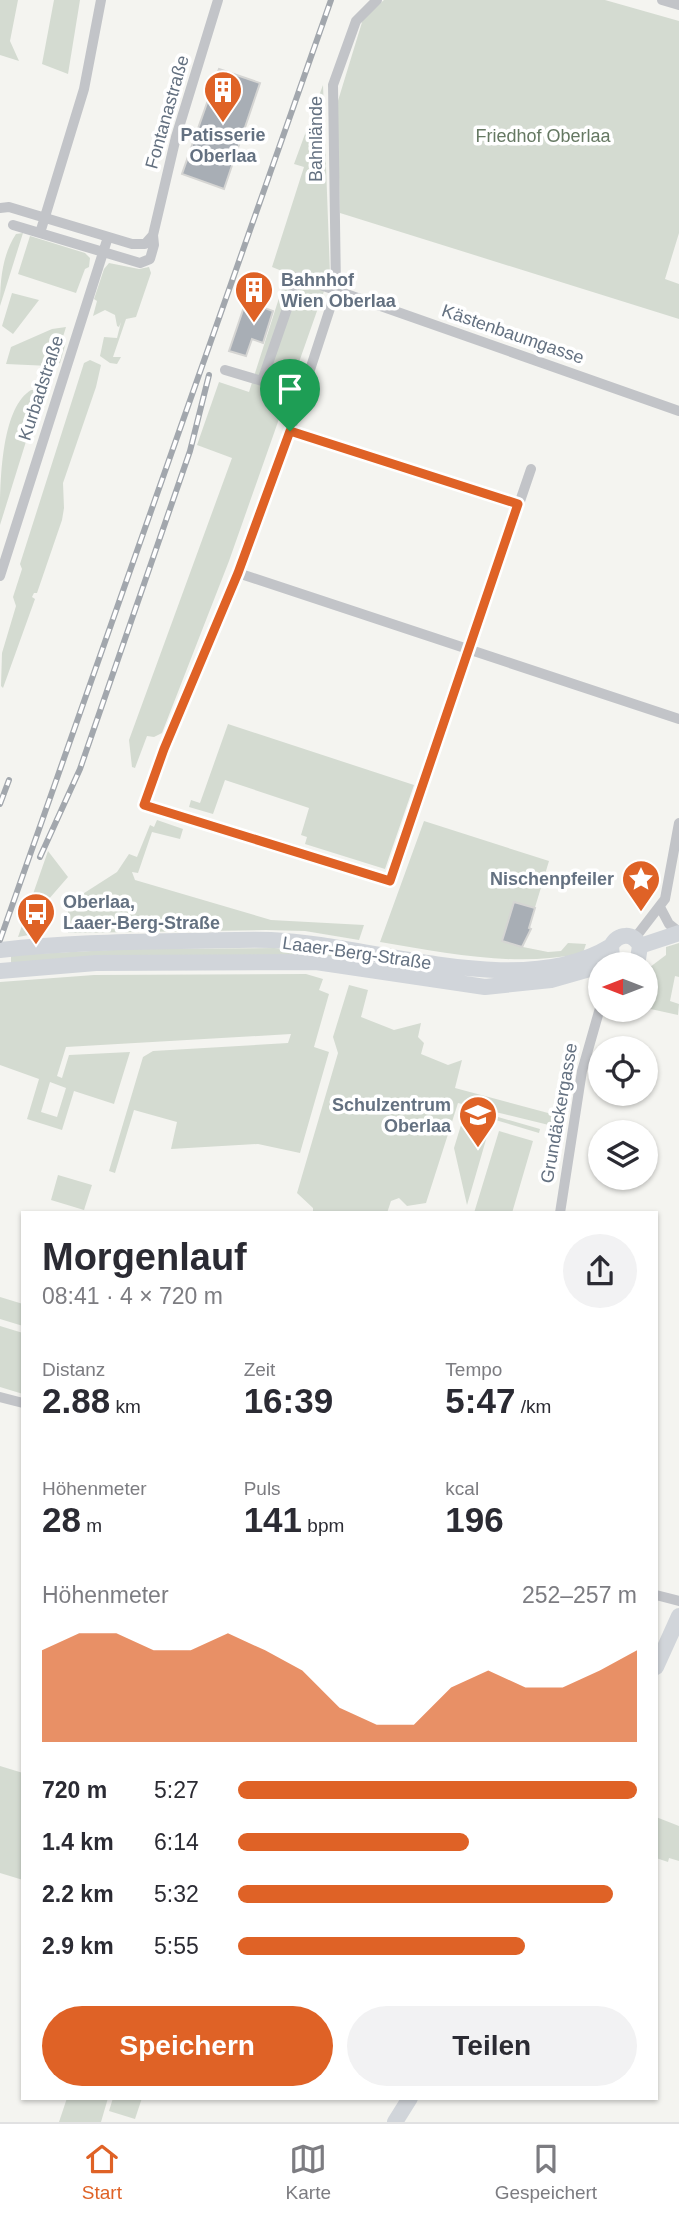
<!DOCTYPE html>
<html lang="de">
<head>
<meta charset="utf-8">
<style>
	body { margin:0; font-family:Arial,sans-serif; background:#f2f2f3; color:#2b2b33; height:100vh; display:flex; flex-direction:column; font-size:26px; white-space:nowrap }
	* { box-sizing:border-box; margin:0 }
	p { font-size:23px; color:#7c7c81 }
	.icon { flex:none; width:38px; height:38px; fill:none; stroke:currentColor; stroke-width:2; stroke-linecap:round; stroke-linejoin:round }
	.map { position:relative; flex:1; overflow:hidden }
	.panel { position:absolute; left:21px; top:1211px; width:637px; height:889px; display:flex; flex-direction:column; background:#fff; border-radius:0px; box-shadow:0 2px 5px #0004 }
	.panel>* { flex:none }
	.needle { width:46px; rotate:270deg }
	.tools { position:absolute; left:588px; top:952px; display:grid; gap:14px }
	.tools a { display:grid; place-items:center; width:70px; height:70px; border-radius:50%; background:#fff; box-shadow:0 2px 5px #0004; font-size:35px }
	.pin { position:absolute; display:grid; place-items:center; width:60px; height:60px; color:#fff; margin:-72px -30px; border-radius:50% 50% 50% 0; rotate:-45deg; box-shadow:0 0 7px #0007 }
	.pin .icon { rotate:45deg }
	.round { display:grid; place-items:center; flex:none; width:74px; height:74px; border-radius:37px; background:#f2f2f3 }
	.summary { display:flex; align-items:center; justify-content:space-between; height:119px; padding:0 21px }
	h1 { font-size:38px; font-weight:700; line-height:52px }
	.metrics { display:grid; grid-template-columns:repeat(3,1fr); gap:10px; height:119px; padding:7px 21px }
	.metrics div { display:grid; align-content:center }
	.metrics b { font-size:35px; font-weight:700 }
	.metrics small { font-size:19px; font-weight:400 }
	.metrics p { font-size:19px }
	.chart { height:196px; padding:14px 21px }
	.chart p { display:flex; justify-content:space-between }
	.chart svg { width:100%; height:126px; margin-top:7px; fill:#df6226; opacity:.7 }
	.cta { display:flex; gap:14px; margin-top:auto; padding:14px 21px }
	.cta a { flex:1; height:80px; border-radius:42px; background:#df6226; color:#fff; font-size:28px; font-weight:700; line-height:80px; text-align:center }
	.cta a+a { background:#f2f2f3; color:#2b2b33 }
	ul { padding:0 21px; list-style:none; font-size:23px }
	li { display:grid; grid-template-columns:112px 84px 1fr; align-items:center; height:52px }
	li i { height:18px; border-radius:9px; background:#df6226 }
	.dock { display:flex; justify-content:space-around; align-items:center; height:98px; border-top:2px solid #e1e1e2; background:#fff; font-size:19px; color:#7c7c81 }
	.dock a { display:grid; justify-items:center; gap:4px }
	.dock .active { color:#df6226 }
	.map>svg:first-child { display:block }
</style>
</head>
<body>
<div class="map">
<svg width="679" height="2122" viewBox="0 0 679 2122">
	<rect width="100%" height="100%" fill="#f4f4f0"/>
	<path fill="#d4dbd1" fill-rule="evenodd" d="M0 0H18L10 41 19 61 0 55Z
		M54 0H80L68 74 42 64Z
		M384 0H605L679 21V233L665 279 679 284V319L340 213 337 104 363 19Z
		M323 85 330 274 229 561 162 733 154 737 147 736 135 768 132 767 129 740 232 458 197 445 219 382 249 392 287 273 272 267 304 167 294 164Z
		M23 233 0 306C0 282 2 255 16 234Z
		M30 236 85 253 90 258 89 267 85 269 76 293 18 274Z
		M109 263 139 269 149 267 151 273 136 317 126 319 113 357H121L117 364 110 363 100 356 104 337 117 338 121 322 119 327 117 326 115 315 105 310 93 316 97 301 94 299 104 269Z
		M12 293 39 300 13 334 2 326Z
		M66 327 62 340 66 342 60 363 50 366 6 364 11 347 52 329Z
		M90 360 101 365 96 387 63 483 64 508 62 520 37 593H34L32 597 35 599 3 688 1 686 2 653 16 606 13 597 22 569 20 564 84 363Z
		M31 390H42L0 525C0 486 0 409 31 390Z
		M228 724 414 785 385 869 305 844 307 837 301 835 309 808 225 780 213 814 189 807 191 800 200 803Z
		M157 820 183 829 180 839 152 832 138 873 132 872 135 880 271 920 364 925 359 940 305 931 266 930 68 933V910L81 901 78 897 117 872 129 854 137 857 150 825 154 827Z
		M424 821 549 861 523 947 548 952 561 951 568 943 586 944 583 953C515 968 448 953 380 942Z
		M48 851 68 877 48 900 34 934 18 937Z
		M679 943V977L675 976 670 1001 679 1004 678 1015 646 1008V970L666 955V947Z
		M275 948 346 956 345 959 11 963V955L131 949Z
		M306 974 323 979 319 990 329 994 314 1047 329 1052 300 1153 258 1144 171 1149 177 1122 134 1110 115 1173 109 1171 143 1057 153 1051 288 1043 291 1034 66 1047 57 1076 62 1078 69 1055 130 1052 114 1104 74 1091 62 1130 27 1119 39 1079 0 1065V982L94 975ZM50 1082 66 1088 57 1117 41 1112Z
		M349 985 368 990 361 1017 394 1030 421 1023 418 1037 424 1043 421 1054 448 1065 462 1060 455 1088 563 1117 562 1122 553 1126 458 1103 426 1203 407 1206 399 1198 391 1201 387 1213H313V1208L297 1193 338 1053 333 1037Z
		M465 1112 484 1113 540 1129 539 1133 492 1119 467 1205 454 1148Z
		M499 1131 533 1141 512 1213H474Z
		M58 1175 92 1185 84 1210 51 1200Z
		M0 1297 23 1304V1326L0 1319Z
		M0 1326 23 1333V1394L0 1387Z
		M0 1766 23 1773V1880L0 1873Z
		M656 1817 679 1826V1861L669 1858 668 1862 656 1858Z
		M67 2098H108L101 2122H59Z
		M113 2098H142L135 2119 109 2111Z"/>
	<path fill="#a8aeb5" stroke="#d5d5d3" stroke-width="2" d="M219 69 260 83 224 189 182 174Z
		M246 301 273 311 263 343 252 339 246 356 229 351Z
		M514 902 535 908 529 928 531 929 522 947 502 941Z"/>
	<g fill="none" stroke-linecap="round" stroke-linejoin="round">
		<path stroke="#c2c4c8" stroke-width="10" d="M377 0 356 21 333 85 336 290 290 431 238 573 164 749 143 805 390 881 531 469
			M662 0 679 5
			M0 208 9 207 132 244H145L153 235
			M13 225 140 263 150 259 154 245 153 235 176 137 218 0
			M40 233 84 89 101 0
			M225 370 262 381 298 277 679 411
			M290 431 518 504
			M238 573 679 719
			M0 576 108 237
			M660 907 669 924 679 932
			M635 938 665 899 679 823
			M560 1213 582 1071 600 1008
			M0 1397 23 1403
			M656 1595 679 1601"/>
		<path stroke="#d1d5da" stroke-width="16" d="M640 946 679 933
			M0 950C60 943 120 942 181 941 211 941 241 939 271 940 372 944 520 1002 611 946
			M621 964 612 957 611 946C618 933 633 932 640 946L638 959 630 964
			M0 971 96 963 316 962 485 987 551 980 600 966
			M656 1667 679 1616
			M395 2122 410 2098"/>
		<defs>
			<path id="rail" d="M0 804 9 780
				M40 857 80 769 190 451 209 375
				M0 940 331 0"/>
		</defs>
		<use href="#rail" stroke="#a2a7ad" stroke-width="6"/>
		<use href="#rail" stroke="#fff" stroke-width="3.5" stroke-dasharray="10" stroke-linecap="butt"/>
	</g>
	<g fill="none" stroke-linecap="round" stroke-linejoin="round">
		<defs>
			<path id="route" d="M290 431 518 504 390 881 144 805 164 749 238 573Z"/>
		</defs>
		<use href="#route" stroke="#fff" stroke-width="14"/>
		<use href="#route" stroke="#df6226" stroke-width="9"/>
	</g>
	<defs>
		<symbol id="building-pin" viewBox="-11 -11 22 30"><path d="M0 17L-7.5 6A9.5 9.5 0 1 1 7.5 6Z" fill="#df6226" stroke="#fff"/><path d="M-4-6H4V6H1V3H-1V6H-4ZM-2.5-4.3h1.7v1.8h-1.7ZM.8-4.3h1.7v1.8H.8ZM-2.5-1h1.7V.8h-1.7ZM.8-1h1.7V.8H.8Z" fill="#fff"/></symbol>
		<symbol id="sight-pin" viewBox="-11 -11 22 30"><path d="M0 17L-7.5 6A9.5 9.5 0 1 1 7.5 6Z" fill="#df6226" stroke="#fff"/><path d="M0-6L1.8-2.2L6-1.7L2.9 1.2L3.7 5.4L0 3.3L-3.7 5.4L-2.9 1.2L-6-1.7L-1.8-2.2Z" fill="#fff"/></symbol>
		<symbol id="bus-pin" viewBox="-11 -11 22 30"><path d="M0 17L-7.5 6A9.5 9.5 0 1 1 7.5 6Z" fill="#df6226" stroke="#fff"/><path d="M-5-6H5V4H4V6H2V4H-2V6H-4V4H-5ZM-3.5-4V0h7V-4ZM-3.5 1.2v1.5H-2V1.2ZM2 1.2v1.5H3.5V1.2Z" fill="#fff"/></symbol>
		<symbol id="school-pin" viewBox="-11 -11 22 30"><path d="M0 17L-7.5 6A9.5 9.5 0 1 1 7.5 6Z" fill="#df6226" stroke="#fff"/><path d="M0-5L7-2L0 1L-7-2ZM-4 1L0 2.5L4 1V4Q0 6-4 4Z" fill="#fff"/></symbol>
	</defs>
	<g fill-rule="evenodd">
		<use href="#building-pin" x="201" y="68" width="44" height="60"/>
		<use href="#building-pin" x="232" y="268" width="44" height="60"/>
		<use href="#sight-pin" x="619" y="857" width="44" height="60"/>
		<use href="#bus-pin" x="14" y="890" width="44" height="60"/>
		<use href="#school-pin" x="456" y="1093" width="44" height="60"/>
	</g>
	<g text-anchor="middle" stroke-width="7" stroke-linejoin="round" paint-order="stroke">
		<g font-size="18" fill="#647181" stroke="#fff">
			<text transform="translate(167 112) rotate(-74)" y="6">Fontanastraße</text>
			<text transform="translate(316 139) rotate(-90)" y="6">Bahnlände</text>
			<text transform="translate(513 334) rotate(19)" y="6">Kästenbaumgasse</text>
			<text transform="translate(41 388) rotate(-72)" y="6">Kurbadstraße</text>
			<text transform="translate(357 953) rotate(8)" y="6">Laaer-Berg-Straße</text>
			<text transform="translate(559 1113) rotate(-80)" y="6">Grundäckergasse</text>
		</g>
		<g font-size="18" font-weight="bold" fill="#647181" stroke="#fff" text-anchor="start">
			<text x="223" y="141" text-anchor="middle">Patisserie<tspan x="223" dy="21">Oberlaa</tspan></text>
			<text x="281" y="286">Bahnhof<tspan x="281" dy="21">Wien Oberlaa</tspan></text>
			<text x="614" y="885" text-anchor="end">Nischenpfeiler</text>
			<text x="63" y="908">Oberlaa,<tspan x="63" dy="21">Laaer-Berg-Straße</tspan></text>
			<text x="451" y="1111" text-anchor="end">Schulzentrum<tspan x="451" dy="21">Oberlaa</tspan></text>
		</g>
		<g font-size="18" fill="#657862" stroke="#fff">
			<text x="543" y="142">Friedhof Oberlaa</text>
		</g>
	</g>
</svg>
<div class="tools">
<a><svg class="needle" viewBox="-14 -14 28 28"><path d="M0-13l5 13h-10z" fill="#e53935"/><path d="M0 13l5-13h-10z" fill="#7c7c81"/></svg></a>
<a><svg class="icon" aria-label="locate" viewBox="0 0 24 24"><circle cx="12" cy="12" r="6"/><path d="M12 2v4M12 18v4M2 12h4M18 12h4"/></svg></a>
<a><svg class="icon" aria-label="layers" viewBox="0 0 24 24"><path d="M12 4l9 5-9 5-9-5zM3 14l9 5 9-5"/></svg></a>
</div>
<div class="pin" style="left:290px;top:431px;background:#1e9e55"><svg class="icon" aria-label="arrive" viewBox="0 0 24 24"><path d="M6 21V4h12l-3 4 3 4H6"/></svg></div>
<section class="panel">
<div class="summary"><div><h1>Morgenlauf</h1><p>08:41 · 4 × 720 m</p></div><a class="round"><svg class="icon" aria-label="share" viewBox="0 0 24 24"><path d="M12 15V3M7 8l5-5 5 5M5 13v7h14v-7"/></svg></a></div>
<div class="metrics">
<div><p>Distanz</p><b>2.88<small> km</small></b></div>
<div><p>Zeit</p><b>16:39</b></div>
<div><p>Tempo</p><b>5:47<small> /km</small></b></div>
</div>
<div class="metrics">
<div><p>Höhenmeter</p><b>28<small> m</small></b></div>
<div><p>Puls</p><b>141<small> bpm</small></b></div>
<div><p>kcal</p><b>196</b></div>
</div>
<div class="chart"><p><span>Höhenmeter</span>252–257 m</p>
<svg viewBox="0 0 160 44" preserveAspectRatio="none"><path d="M0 44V12L10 6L20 6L30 12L40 12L50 6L60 12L70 19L80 32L90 38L100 38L110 25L120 19L130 25L140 25L150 19L160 12V44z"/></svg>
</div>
<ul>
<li><b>720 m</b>5:27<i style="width:100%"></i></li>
<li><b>1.4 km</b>6:14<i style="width:58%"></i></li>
<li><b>2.2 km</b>5:32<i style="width:94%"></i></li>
<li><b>2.9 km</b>5:55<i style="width:72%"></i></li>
</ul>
<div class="cta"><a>Speichern</a><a>Teilen</a></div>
</section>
</div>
<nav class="dock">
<a class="active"><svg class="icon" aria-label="home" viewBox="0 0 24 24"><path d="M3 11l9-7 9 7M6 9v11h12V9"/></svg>Start</a>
<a><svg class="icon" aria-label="map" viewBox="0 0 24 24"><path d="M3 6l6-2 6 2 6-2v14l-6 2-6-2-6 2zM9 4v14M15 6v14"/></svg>Karte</a>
<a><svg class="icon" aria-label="saved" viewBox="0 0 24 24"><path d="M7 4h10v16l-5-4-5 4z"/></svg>Gespeichert</a>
</nav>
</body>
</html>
